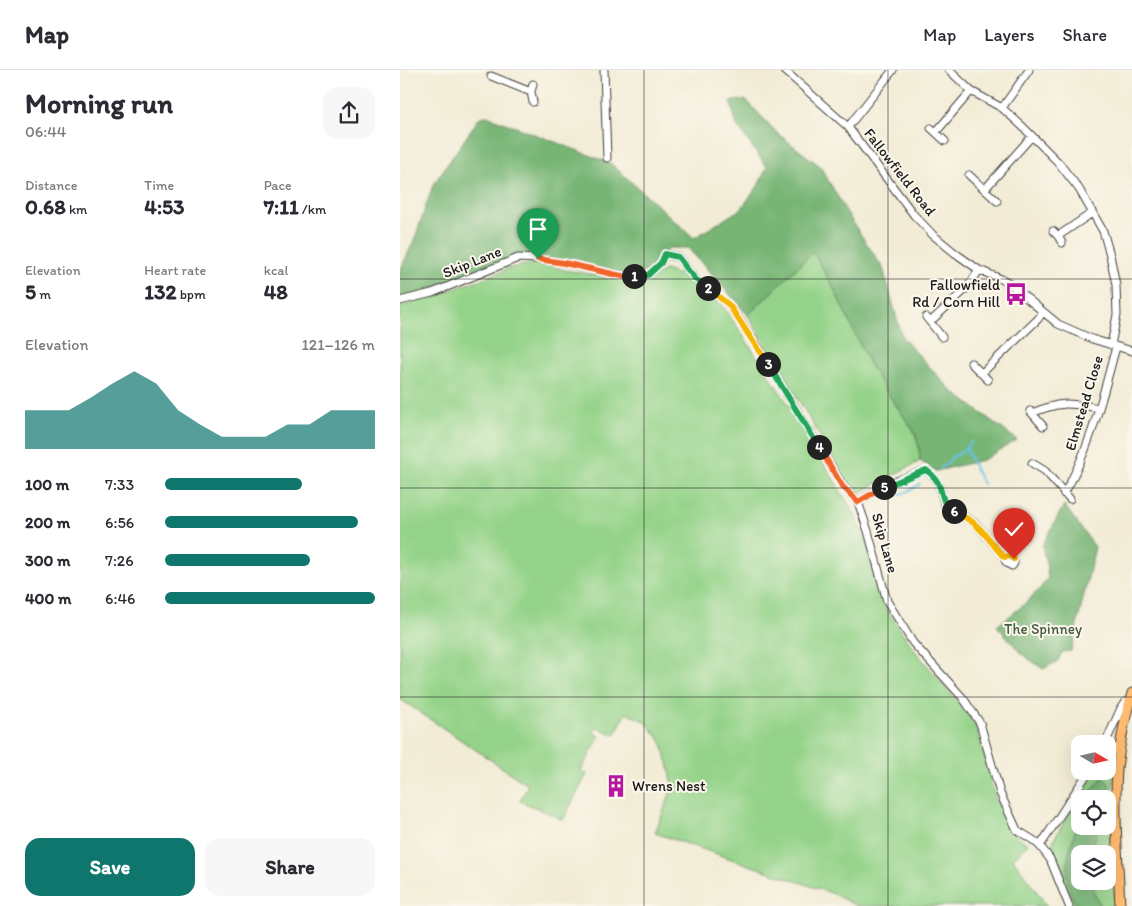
<!DOCTYPE html>
<html lang="en">
<head>
<meta charset="utf-8">
<style>
	body { margin:0; font-family:Itim,sans-serif; background:#f7f7f7; color:#2b2b33; height:100vh; display:flex; flex-direction:column; font-size:19px; white-space:nowrap }
	* { box-sizing:border-box; margin:0 }
	p { font-size:16px; color:#7c7c81 }
	.icon { flex:none; width:28px; height:28px; fill:none; stroke:currentColor; stroke-width:2; stroke-linecap:round; stroke-linejoin:round }
	.map { position:relative; flex:1; overflow:hidden }
	.details { display:flex; flex-direction:column; background:#fff; width:400px }
	.details>* { flex:none }
	.needle { width:32px; rotate:99deg }
	.tools { position:absolute; left:671px; top:665px; display:grid; gap:10px }
	.tools a { display:grid; place-items:center; width:45px; height:45px; border-radius:10px; background:#fff; box-shadow:0 5px 20px #0002; font-size:25px }
	.pin { position:absolute; display:grid; place-items:center; width:42px; height:42px; color:#fff; margin:-51px -21px; border-radius:50% 50% 50% 0; rotate:-45deg; box-shadow:0 0 5px #0007 }
	.pin .icon { rotate:45deg }
	.km { position:absolute; width:25px; height:25px; margin:-12px; border-radius:50%; background:#222; color:#fff; font-size:14px; line-height:25px; text-align:center }
	.round { display:grid; place-items:center; flex:none; width:52px; height:52px; border-radius:15px; background:#f7f7f7 }
	.overview { display:flex; align-items:center; justify-content:space-between; height:85px; padding:0 25px }
	h1 { font-size:28px; font-weight:800; line-height:38px }
	.metrics { display:grid; grid-template-columns:repeat(3,1fr); gap:8px; height:85px; padding:5px 25px }
	.metrics div { display:grid; align-content:center }
	.metrics b { font-size:21px; font-weight:800 }
	.metrics small { font-size:14px; font-weight:400 }
	.metrics p { font-size:14px }
	.chart { height:140px; padding:10px 25px }
	.chart p { display:flex; justify-content:space-between }
	.chart svg { width:100%; height:90px; margin-top:5px; fill:#0f766e; opacity:.7 }
	.primary-button { display:flex; gap:10px; margin-top:auto; padding:10px 25px }
	.primary-button a { flex:1; height:58px; border-radius:15px; background:#0f766e; color:#fff; font-size:20px; font-weight:800; line-height:58px; text-align:center }
	.primary-button a+a { background:#f7f7f7; color:#2b2b33 }
	ul { padding:0 25px; list-style:none; font-size:16px }
	li { display:grid; grid-template-columns:80px 60px 1fr; align-items:center; height:38px }
	li i { height:12px; border-radius:6px; background:#0f766e }
	header { display:flex; align-items:center; gap:30px; box-sizing:border-box; height:70px; padding:0 25px; background:#fff; border-bottom:1px solid #e1e1e2 }
	header strong { font-size:24px }
	nav { display:flex; gap:28px; margin-inline-start:auto; font-size:18px }
	main { display:flex; flex:1; min-height:0 }
	.map>svg:first-child { display:block }
</style>
</head>
<body>
<header>
<strong>Map</strong>
<nav><a>Map</a><a>Layers</a><a>Share</a></nav>
</header>
<main>
<section class="details">
<div class="overview"><div><h1>Morning run</h1><p>06:44</p></div><a class="round"><svg class="icon" aria-label="share" viewBox="0 0 24 24"><path d="M12 15V3M7 8l5-5 5 5M5 13v7h14v-7"/></svg></a></div>
<div class="metrics">
<div><p>Distance</p><b>0.68<small> km</small></b></div>
<div><p>Time</p><b>4:53</b></div>
<div><p>Pace</p><b>7:11<small> /km</small></b></div>
</div>
<div class="metrics">
<div><p>Elevation</p><b>5<small> m</small></b></div>
<div><p>Heart rate</p><b>132<small> bpm</small></b></div>
<div><p>kcal</p><b>48</b></div>
</div>
<div class="chart"><p><span>Elevation</span>121–126 m</p>
<svg viewBox="0 0 160 44" preserveAspectRatio="none"><path d="M0 44V25L10 25L20 25L30 19L40 12L50 6L60 12L70 25L80 32L90 38L100 38L110 38L120 32L130 32L140 25L150 25L160 25V44z"/></svg>
</div>
<ul>
<li><b>100 m</b>7:33<i style="width:65%"></i></li>
<li><b>200 m</b>6:56<i style="width:92%"></i></li>
<li><b>300 m</b>7:26<i style="width:69%"></i></li>
<li><b>400 m</b>6:46<i style="width:100%"></i></li>
</ul>
<div class="primary-button"><a>Save</a><a>Share</a></div>
</section>
<div class="map">
<svg width="732" height="836" viewBox="0 0 732 836">
	<rect width="100%" height="100%" fill="#fbf7ec"/>
	<filter id="ink" filterUnits="userSpaceOnUse"><feTurbulence type="fractalNoise" baseFrequency=".02" numOctaves="2"/><feDisplacementMap in="SourceGraphic" scale="10" xChannelSelector="R" yChannelSelector="G"/><feConvolveMatrix kernelMatrix="1 2 1 2 8 2 1 2 1" color-interpolation-filters="sRGB"/></filter>
	<filter id="wash" filterUnits="userSpaceOnUse"><feTurbulence type="fractalNoise" baseFrequency=".0096" numOctaves="4" result="noise"/><feDisplacementMap in="SourceGraphic" scale="20" xChannelSelector="R" yChannelSelector="G"/><feGaussianBlur stdDeviation="1.12" result="paint"/><feColorMatrix in="noise" values="0 0 0 0 0 0 0 0 0 0 0 0 0 0 0 0 0 1.4 0 .05"/><feComposite in="paint" operator="in"/></filter>
	<g filter="url(#wash)">
		<rect width="100%" height="100%" fill="#f2ecd6"/>
		<path fill="#94d389" stroke="#587852" fill-rule="evenodd" d="M413 182 433 217 484 318 515 363 519 377 520 391 455 425 348 245Z
			M142 192 163 200 224 209H248L265 200 286 207 304 217 328 243 390 337 455 445 467 472 485 537 515 581 569 645 578 662 595 727 614 764 628 774 613 789 647 836H457L431 823 255 763 273 716 268 693 261 671 246 652 226 643 215 665 196 657 194 663 200 666 181 701 187 704 163 750 144 741 120 731 128 715 0 629V237L34 226 101 202 109 198Z
			M708 683H711L714 687 712 761 715 836H674L652 783 651 779 654 769 694 701H708ZM680 729H708V756H680ZM680 784H708V811H680Z"/>
		<path fill="#77b575" stroke="#4a6848" d="M346 30 378 64 420 96 453 153 483 198 502 267 552 321 617 370 583 390 536 401 520 391 519 377 515 363 484 318 469 294 433 217 413 182 348 245 288 178H269L247 202 227 204 121 186 31 220 0 228V201L15 168 33 115 80 47 87 46 210 93 294 168 341 139 358 116 367 97 337 56 330 31Z
			M664 435 695 477 671 581 662 582 658 591 643 599 622 584 597 556C615 542 634 528 648 508L647 498 642 476Z
			M702 708 709 713V724L708 732V729H687L689 724Z
			M680 747V756H699L690 784H680V811H691L694 823 701 836H677C672 826 666 813 667 802 667 784 674 763 680 747Z"/>
		<g fill="none" stroke-linecap="round" stroke-linejoin="round">
			<path stroke="#68c4e6" stroke-width="2" d="M566 378 576 401 583 414
				M540 399 548 393 551 388 562 382 571 372
				M492 426C495 425 498 425 501 424 505 423 517 417 520 414"/>
		</g>
	</g>
	<g filter="url(#ink)">
		<g fill="none" stroke-linecap="round" stroke-linejoin="round">
			<defs>
				<path id="minor" d="M204 0 207 88
					M384 0 448 57 514 145 533 165 555 183 579 200 606 211 658 254 692 269 732 281
					M549 0 571 21 602 38 621 55 658 92 679 119 703 161 710 185 716 215 717 245 711 275
					M91 6 131 22
					M133 14 131 22 133 32
					M602 38 629 0
					M448 57 493 0
					M531 58 545 71
					M536 62 571 21
					M569 105 597 131
					M585 119 632 66
					M653 161 658 166 662 173
					M658 166 692 143
					M0 231 32 223 118 188 138 189 164 193 226 207 248 205 261 193 265 184 278 187 295 209 329 235 360 280 443 416 458 432 468 461 487 531 513 573 563 628 580 653 600 723 617 760 633 770 640 776 650 789 669 836
					M526 247 542 267
					M530 252 568 217 579 200
					M571 293 588 310
					M582 303 638 249 643 242
					M630 341 643 356
					M632 343C660 331 669 333 699 338
					M632 393 645 401 670 429
					M664 424C691 377 702 328 716 277
					M458 432 488 414 526 400C532 404 537 410 540 418 542 424 542 430 546 436 553 444 565 446 573 452 585 462 593 476 604 487L609 486 614 489V493L612 496C607 494 605 492 604 487
					M705 674 721 638 725 632 732 631
					M708 675 720 681
					M640 776 689 701"/>
				<path id="major" d="M720 836C718 790 714 744 717 698 720 673 725 647 732 623"/>
			</defs>
			<use href="#minor" stroke="#3c3b38" stroke-width="9"/>
			<use href="#major" stroke="#3c3b38" stroke-width="11"/>
			<use href="#minor" stroke="#fff" stroke-width="7"/>
			<use href="#major" stroke="#ffbb71" stroke-width="9"/>
		</g>
	</g>
	<g fill="none" stroke-linecap="round" stroke-linejoin="round" filter="url(#ink)">
		<defs>
			<path id="split-1" d="M138 189 164 193 226 207 234 206"/>
			<path id="split-2" d="M234 206 248 205 261 193 265 184 278 187 295 209 308 218"/>
			<path id="split-3" d="M308 218 329 235 368 294"/>
			<path id="split-4" d="M368 294 419 377"/>
			<path id="split-5" d="M419 377 442 416 458 432 484 417"/>
			<path id="split-6" d="M484 417 526 400C532 404 538 411 540 418 544 430 543 435 554 441"/>
			<path id="split-7" d="M554 441C560 445 566 448 571 451 585 461 593 476 604 487L610 486 614 489"/>
		</defs>
		<use href="#split-1" stroke="#fff" stroke-width="10"/>
		<use href="#split-2" stroke="#fff" stroke-width="10"/>
		<use href="#split-3" stroke="#fff" stroke-width="10"/>
		<use href="#split-4" stroke="#fff" stroke-width="10"/>
		<use href="#split-5" stroke="#fff" stroke-width="10"/>
		<use href="#split-6" stroke="#fff" stroke-width="10"/>
		<use href="#split-7" stroke="#fff" stroke-width="10"/>
		<use href="#split-1" stroke="#f0652b" stroke-width="6"/>
		<use href="#split-2" stroke="#22a559" stroke-width="6"/>
		<use href="#split-3" stroke="#f5b400" stroke-width="6"/>
		<use href="#split-4" stroke="#22a559" stroke-width="6"/>
		<use href="#split-5" stroke="#f0652b" stroke-width="6"/>
		<use href="#split-6" stroke="#22a559" stroke-width="6"/>
		<use href="#split-7" stroke="#f5b400" stroke-width="6"/>
	</g>
	<path fill="none" stroke="#1c1c1c" stroke-width="1" stroke-opacity="0.55" d="M244 0V836M488 0V836M0 209H732M0 418H732M0 627H732"/>
	<defs>
		<symbol id="bus-bare" viewBox="-9 -9 18 18"><path d="M-5-6H5V4H4V6H2V4H-2V6H-4V4H-5ZM-3.5-4V0h7V-4ZM-3.5 1.2v1.5H-2V1.2ZM2 1.2v1.5H3.5V1.2Z" fill="#b5179e" stroke="#fbf7ec" stroke-width="2.5" paint-order="stroke"/></symbol>
		<symbol id="building-bare" viewBox="-9 -9 18 18"><path d="M-4-6H4V6H1V3H-1V6H-4ZM-2.5-4.3h1.7v1.8h-1.7ZM.8-4.3h1.7v1.8H.8ZM-2.5-1h1.7V.8h-1.7ZM.8-1h1.7V.8H.8Z" fill="#b5179e" stroke="#fbf7ec" stroke-width="2.5" paint-order="stroke"/></symbol>
	</defs>
	<g fill-rule="evenodd">
		<use href="#bus-bare" x="600" y="208" width="32" height="32"/>
		<use href="#building-bare" x="200" y="700" width="32" height="32"/>
	</g>
	<g text-anchor="middle" stroke-width="4" stroke-linejoin="round" paint-order="stroke">
		<g font-size="15" fill="#1c1c1c" stroke="#fbf7ec">
			<text transform="translate(500 102) rotate(52)" y="5">Fallowfield Road</text>
			<text transform="translate(72 192) rotate(-22)" y="5">Skip Lane</text>
			<text transform="translate(684 333) rotate(-73)" y="5">Elmstead Close</text>
			<text transform="translate(485 473) rotate(74)" y="5">Skip Lane</text>
		</g>
		<g font-size="15" fill="#1c1c1c" stroke="#fbf7ec" text-anchor="end">
			<text x="600" y="220">Fallowfield<tspan x="600" dy="17">Rd / Corn Hill</tspan></text>
			<text x="232" y="721" text-anchor="start">Wrens Nest</text>
		</g>
		<g font-size="15" fill="#465c42" stroke="#fbf7ec">
			<text x="643" y="564">The Spinney</text>
		</g>
	</g>
</svg>
<div class="tools">
<a><svg class="needle" viewBox="-14 -14 28 28"><path d="M0-13l5 13h-10z" fill="#e53935"/><path d="M0 13l5-13h-10z" fill="#7c7c81"/></svg></a>
<a><svg class="icon" aria-label="locate" viewBox="0 0 24 24"><circle cx="12" cy="12" r="6"/><path d="M12 2v4M12 18v4M2 12h4M18 12h4"/></svg></a>
<a><svg class="icon" aria-label="layers" viewBox="0 0 24 24"><path d="M12 4l9 5-9 5-9-5zM3 14l9 5 9-5"/></svg></a>
</div>
<div class="pin" style="left:138px;top:189px;background:#1e9e55"><svg class="icon" aria-label="arrive" viewBox="0 0 24 24"><path d="M6 21V4h12l-3 4 3 4H6"/></svg></div>
<div class="pin" style="left:614px;top:489px;background:#d93025"><svg class="icon" aria-label="check" viewBox="0 0 24 24"><path d="M5 12l5 5 9-10"/></svg></div>
<b class="km" style="left:234px;top:206px">1</b>
<b class="km" style="left:308px;top:218px">2</b>
<b class="km" style="left:368px;top:294px">3</b>
<b class="km" style="left:419px;top:377px">4</b>
<b class="km" style="left:484px;top:417px">5</b>
<b class="km" style="left:554px;top:441px">6</b>
</div>
</main>
</body>
</html>
